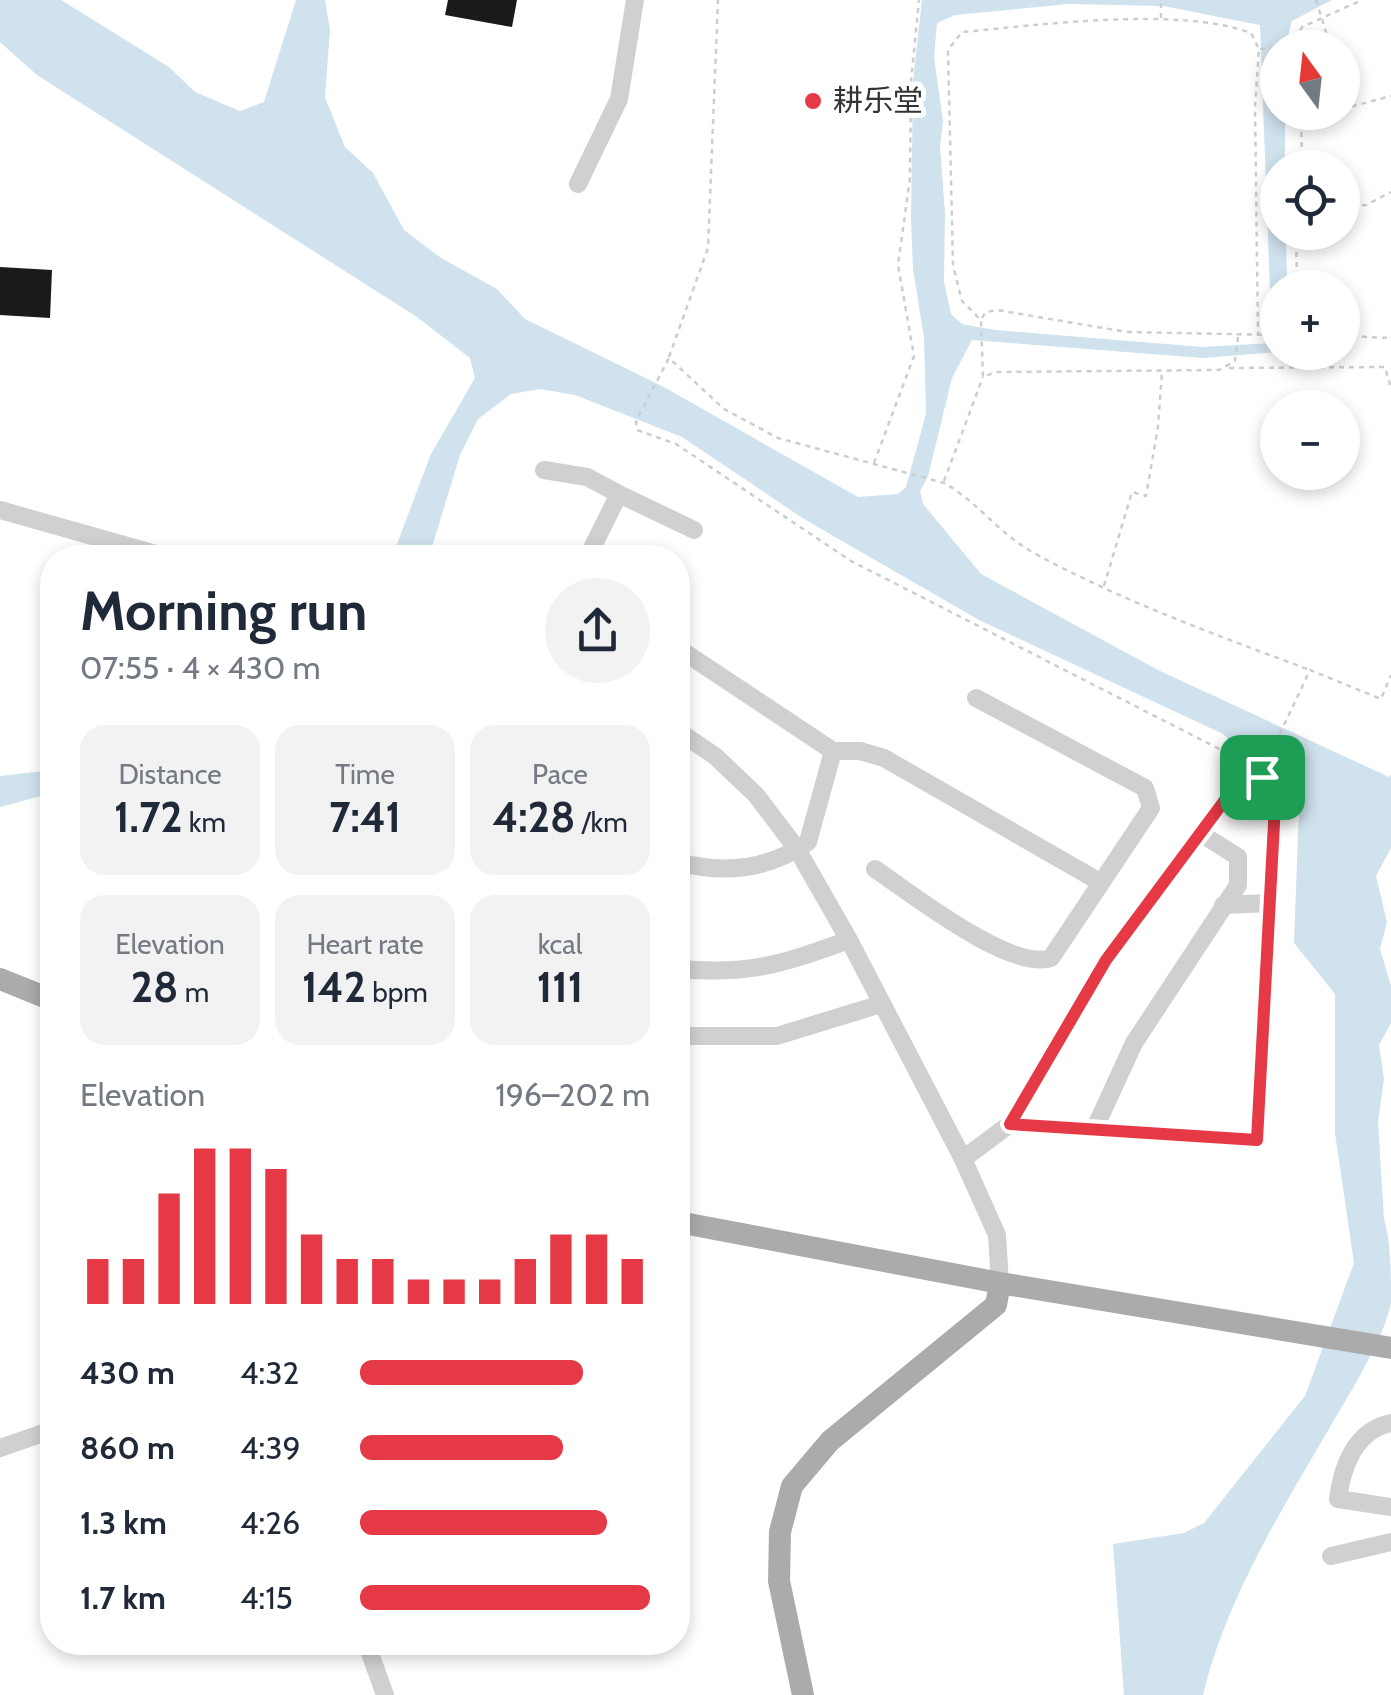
<!DOCTYPE html>
<html lang="en">
<head>
<meta charset="utf-8">
<style>
	body { margin:0; font-family:Cabin,"Noto Sans SC",sans-serif; background:#f2f2f3; color:#1f2937; height:100vh; display:flex; flex-direction:column; font-size:38px; white-space:nowrap }
	* { box-sizing:border-box; margin:0 }
	p { font-size:32px; color:#747a83 }
	.icon { flex:none; width:55px; height:55px; fill:none; stroke:currentColor; stroke-width:2; stroke-linecap:round; stroke-linejoin:round }
	.map { position:relative; flex:1; overflow:hidden }
	.drawer { position:absolute; left:40px; top:545px; width:650px; height:1110px; display:flex; flex-direction:column; background:#fff; border-radius:40px; box-shadow:0 5px 15px #0003 }
	.drawer>* { flex:none }
	.needle { width:65px; rotate:345deg }
	.fabs { position:absolute; left:1260px; top:30px; display:grid; gap:20px }
	.fabs a { display:grid; place-items:center; width:100px; height:100px; border-radius:50%; background:#fff; box-shadow:0 5px 15px #0003; font-size:50px }
	.pin { position:absolute; display:grid; place-items:center; width:85px; height:85px; color:#fff; margin:-42px; border-radius:20px; box-shadow:0 5px 15px #0006 }
	.round { display:grid; place-items:center; flex:none; width:105px; height:105px; border-radius:52px; background:#f2f2f3 }
	.overview { display:flex; align-items:center; justify-content:space-between; height:170px; padding:0 40px }
	h1 { font-size:55px; font-weight:800; line-height:75px }
	.stats { display:grid; grid-template-columns:repeat(3,1fr); gap:15px; height:170px; padding:10px 40px }
	.stats div { display:grid; align-content:center; border-radius:25px; background:#f2f2f3; text-align:center }
	.stats b { font-size:42px; font-weight:800 }
	.stats small { font-size:28px; font-weight:400 }
	.stats p { font-size:28px }
	.chart { height:280px; padding:20px 40px }
	.chart p { display:flex; justify-content:space-between }
	.chart svg { width:100%; height:180px; margin-top:10px; stroke:#e63946; stroke-width:6 }
	ul { padding:0 40px; list-style:none; font-size:32px }
	li { display:grid; grid-template-columns:160px 120px 1fr; align-items:center; height:75px }
	li i { height:25px; border-radius:12px; background:#e63946 }
	.map>svg:first-child { display:block }
</style>
</head>
<body>
<div class="map">
<svg width="1391" height="1695" viewBox="0 0 1391 1695">
	<rect width="100%" height="100%" fill="#fff"/>
	<path fill="#cfe2ee" fill-rule="evenodd" d="M0 0H61L169 67 195 92 240 111 264 102 296 0H325L330 30 325 97 345 147 373 173 404 230 441 258 497 289 525 319 662 386 858 497 898 494 906 487 926 414 924 338 913 269 911 221 913 81 922 0H1332L1292 21 1285 47 1278 48V112L1285 113V167L1278 168V232L1286 233 1287 287 1278 288 1277 352 1203 358 972 340 952 378 928 476 920 491 923 504 981 574 1158 670 1389 777 1391 774V848L1376 876 1387 922 1380 949 1391 986V1023L1379 1045 1384 1079 1378 1122 1384 1219C1391 1241 1391 1277 1391 1302 1386 1337 1342 1406 1323 1439 1276 1519 1225 1604 1203 1695H1124L1113 1544 1184 1533 1204 1523 1305 1396 1354 1263 1335 1133V994L1294 943 1300 781 1245 755 1223 734 979 620 804 519 682 437 575 395 540 389 511 394 478 419 460 455 429 557H392L431 454 475 378 470 358 417 317 37 75 0 42ZM1069 4 1163 6 1260 25 1272 343 1203 347 995 330 962 324 951 314 944 282 945 213 940 147 943 121 934 57 937 23 955 15Z
		M52 770V793L0 807V776Z"/>
	<path fill="#1a1a1a" d="M448 0H517L512 27 445 15Z
		M0 267 52 270 50 318 0 315Z"/>
	<g fill="none" stroke-linecap="round" stroke-linejoin="round">
		<path stroke="#cdcdcd" stroke-width="2.5" stroke-dasharray="5 5" stroke-linecap="butt" d="M1316 0 1331 48
			M1161 18V0
			M1291 48 1302 27 1362 0
			M1260 49 1278 48
			M1342 83 1350 105
			M1342 109 1391 96
			M1301 112 1302 168
			M1303 120 1329 112
			M1342 206 1366 205 1391 192
			M1296 232 1297 288
			M982 318 986 312 997 310 1127 332 1278 335
			M1342 336 1391 338
			M1238 337 1235 361 1219 370 996 372 983 377 981 320 962 301 953 266 948 50 962 32C1041 25 1178 6 1251 33L1259 49 1255 107 1258 336
			M669 357 708 248 718 0
			M1229 368 1385 367 1391 388
			M874 463 914 356 898 265 910 178 911 81 919 0
			M944 481 983 377
			M1104 586 1132 492 1146 496 1158 427 1162 372
			M1237 758 851 561 676 444 637 430 636 421 669 358 724 409 778 438 944 483C977 501 999 534 1034 553 1122 601 1216 635 1310 670
			M1267 761 1310 670 1381 699 1391 675"/>
		<path stroke="#d0d0d0" stroke-width="18" d="M578 184 619 99 635 0
			M544 470 587 477 619 494
			M0 510 170 558
			M587 558 619 494 694 530
			M678 648 833 751
			M678 731 715 756 756 795 797 849 849 940 963 1159 997 1235 1000 1283
			M678 862C723 874 768 870 808 842L833 751H860L884 758 1100 882
			M875 869C909 892 1011 972 1051 958L1151 808 1145 788 976 698
			M1223 905 1270 903
			M678 969C751 975 782 964 849 940
			M685 1036H777L881 1004
			M1094 1130 1134 1043 1238 885V857L1200 833
			M963 1159 1010 1124 1106 960 1248 769 1276 786 1257 1140 1010 1124
			M1391 1423C1355 1430 1342 1467 1338 1499L1391 1507
			M0 1448 52 1430
			M1331 1556 1391 1542
			M366 1642 385 1695"/>
		<path stroke="#ababab" stroke-width="22" d="M0 979 52 1000
			M678 1222 1000 1283 1391 1348
			M803 1695 779 1581 780 1532 792 1486 830 1441 996 1305 1000 1283"/>
	</g>
	<g fill="none" stroke-linecap="round" stroke-linejoin="round">
		<defs>
			<path id="route" d="M1248 769 1276 786 1257 1140 1010 1124 1106 960Z"/>
		</defs>
		<use href="#route" stroke="#fff" stroke-width="20"/>
		<use href="#route" stroke="#e63946" stroke-width="12"/>
	</g>
	<circle fill="#e63946" stroke="#fff" stroke-width="4" cx="813" cy="101" r="10"/>
	<g text-anchor="middle" stroke-width="10" stroke-linejoin="round" paint-order="stroke">
		<g font-size="30" fill="#333" stroke="#fff" text-anchor="start">
			<text x="833" y="111">耕乐堂</text>
		</g>
	</g>
</svg>
<div class="fabs">
<a><svg class="needle" viewBox="-14 -14 28 28"><path d="M0-13l5 13h-10z" fill="#e53935"/><path d="M0 13l5-13h-10z" fill="#747a83"/></svg></a>
<a><svg class="icon" aria-label="locate" viewBox="0 0 24 24"><circle cx="12" cy="12" r="6"/><path d="M12 2v4M12 18v4M2 12h4M18 12h4"/></svg></a>
<a>+</a>
<a>−</a>
</div>
<div class="pin" style="left:1262px;top:777px;background:#1e9e55"><svg class="icon" aria-label="arrive" viewBox="0 0 24 24"><path d="M6 21V4h12l-3 4 3 4H6"/></svg></div>
<section class="drawer">
<div class="overview"><div><h1>Morning run</h1><p>07:55 · 4 × 430 m</p></div><a class="round"><svg class="icon" aria-label="share" viewBox="0 0 24 24"><path d="M12 15V3M7 8l5-5 5 5M5 13v7h14v-7"/></svg></a></div>
<div class="stats">
<div><p>Distance</p><b>1.72<small> km</small></b></div>
<div><p>Time</p><b>7:41</b></div>
<div><p>Pace</p><b>4:28<small> /km</small></b></div>
</div>
<div class="stats">
<div><p>Elevation</p><b>28<small> m</small></b></div>
<div><p>Heart rate</p><b>142<small> bpm</small></b></div>
<div><p>kcal</p><b>111</b></div>
</div>
<div class="chart"><p><span>Elevation</span>196–202 m</p>
<svg viewBox="0 0 160 44" preserveAspectRatio="none"><path d="M5 44V33M15 44V33M25 44V17M35 44V6M45 44V6M55 44V11M65 44V27M75 44V33M85 44V33M95 44V38M105 44V38M115 44V38M125 44V33M135 44V27M145 44V27M155 44V33"/></svg>
</div>
<ul>
<li><b>430 m</b>4:32<i style="width:77%"></i></li>
<li><b>860 m</b>4:39<i style="width:70%"></i></li>
<li><b>1.3 km</b>4:26<i style="width:85%"></i></li>
<li><b>1.7 km</b>4:15<i style="width:100%"></i></li>
</ul>
</section>
</div>
</body>
</html>
